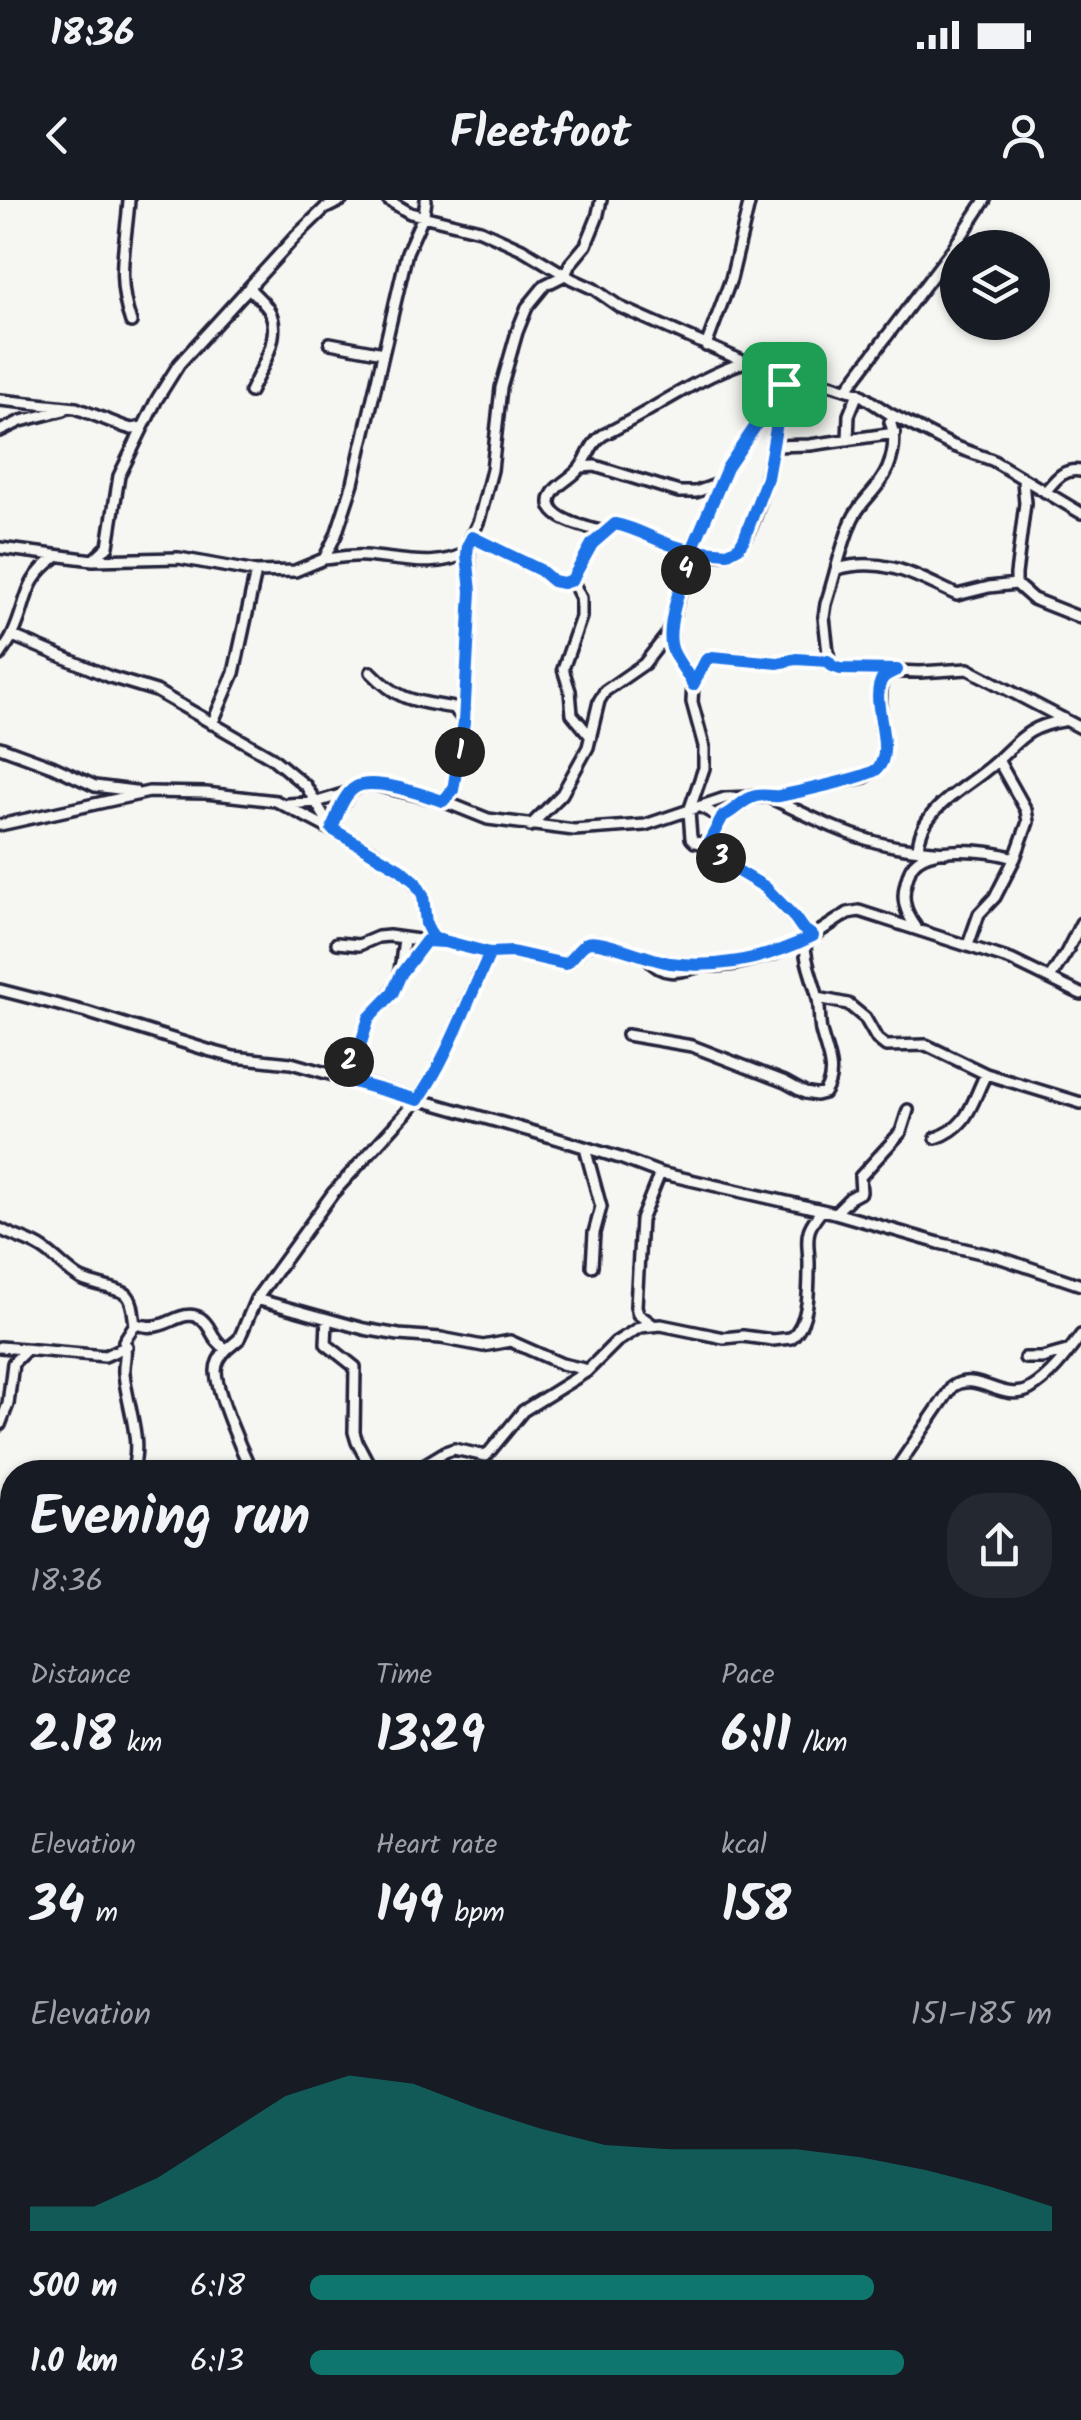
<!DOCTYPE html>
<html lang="en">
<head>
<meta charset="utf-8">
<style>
	body { margin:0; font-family:Kalam,sans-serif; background:#242831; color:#f1f3f6; height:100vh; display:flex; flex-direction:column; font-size:38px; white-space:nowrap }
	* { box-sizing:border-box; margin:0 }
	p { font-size:32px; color:#9ea1a6 }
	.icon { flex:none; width:55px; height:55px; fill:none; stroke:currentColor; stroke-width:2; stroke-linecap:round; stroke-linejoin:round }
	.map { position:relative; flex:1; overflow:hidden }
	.panel { position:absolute; left:0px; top:1260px; width:1082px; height:960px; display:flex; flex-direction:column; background:#171b24; border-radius:40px 40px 0 0; box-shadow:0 2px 8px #0004 }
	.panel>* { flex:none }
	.fabs { position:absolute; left:940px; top:30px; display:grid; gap:20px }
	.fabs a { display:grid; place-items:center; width:110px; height:110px; border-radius:50%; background:#171b24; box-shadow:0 2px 8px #0004; font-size:50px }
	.pin { position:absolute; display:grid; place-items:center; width:85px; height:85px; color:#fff; margin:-42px; border-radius:20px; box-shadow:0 5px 15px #0006 }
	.km { position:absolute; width:50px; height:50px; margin:-25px; border-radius:50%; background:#222; color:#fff; font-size:28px; line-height:50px; text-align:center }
	.round { display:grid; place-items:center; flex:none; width:105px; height:105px; border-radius:40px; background:#242831 }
	.overview { display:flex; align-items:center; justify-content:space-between; height:170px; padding:0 30px }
	h1 { font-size:55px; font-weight:800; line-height:75px }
	.metrics { display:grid; grid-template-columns:repeat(3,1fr); gap:15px; height:170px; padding:10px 30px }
	.metrics div { display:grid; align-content:center }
	.metrics b { font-size:50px; font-weight:800 }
	.metrics small { font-size:28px; font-weight:400 }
	.metrics p { font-size:28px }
	.chart { height:280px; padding:20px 30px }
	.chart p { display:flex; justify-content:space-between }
	.chart svg { width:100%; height:180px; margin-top:10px; fill:#0f766e; opacity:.7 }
	ul { padding:0 30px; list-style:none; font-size:32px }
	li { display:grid; grid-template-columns:160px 120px 1fr; align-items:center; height:75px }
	li i { height:25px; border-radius:12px; background:#0f766e }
	.status { display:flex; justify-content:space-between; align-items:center; height:70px; padding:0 50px; background:#171b24; direction:ltr }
	.status svg { height:28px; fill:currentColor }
	header { display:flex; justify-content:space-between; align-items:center; height:130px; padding:0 30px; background:#171b24; font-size:45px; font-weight:800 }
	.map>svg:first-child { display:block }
</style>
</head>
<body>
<div class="status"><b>18:36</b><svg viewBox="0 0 49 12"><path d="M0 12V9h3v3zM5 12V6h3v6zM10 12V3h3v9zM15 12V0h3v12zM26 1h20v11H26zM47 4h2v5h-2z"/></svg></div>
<header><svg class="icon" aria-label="back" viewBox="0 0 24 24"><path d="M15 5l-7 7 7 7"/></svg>Fleetfoot<svg class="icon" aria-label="person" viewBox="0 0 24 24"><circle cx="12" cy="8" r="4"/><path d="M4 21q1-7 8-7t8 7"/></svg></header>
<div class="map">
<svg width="1081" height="2220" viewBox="0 0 1081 2220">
	<rect width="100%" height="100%" fill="#f6f6f2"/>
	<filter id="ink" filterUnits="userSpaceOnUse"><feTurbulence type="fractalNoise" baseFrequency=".01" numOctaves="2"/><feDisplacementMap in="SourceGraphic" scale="20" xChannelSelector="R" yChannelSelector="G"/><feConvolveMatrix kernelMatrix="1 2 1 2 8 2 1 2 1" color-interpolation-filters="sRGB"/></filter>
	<g filter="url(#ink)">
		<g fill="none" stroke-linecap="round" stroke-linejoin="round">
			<defs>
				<path id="minor" d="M129 0C126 45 115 77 131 122
					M388 0 410 13 480 30 522 49 572 79 594 89 620 107 745 162 787 178 817 180 858 193 890 214 951 245 992 260 1081 313
					M249 88C256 96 267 104 271 114 281 139 260 170 250 192
					M330 143 383 153
					M706 146 731 79 750 0
					M847 189 954 47 985 0
					M0 200 76 208 125 227 132 229 143 227
					M896 217 890 222C898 240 892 266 880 282 871 296 859 304 852 320 841 346 835 376 826 404L824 417 829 462 832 466 840 469 920 472 968 469 1081 528
					M0 231 21 221 64 210
					M848 240 849 215 858 193
					M772 246 810 245 895 233
					M581 267 595 266 679 292H696L721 283
					M1023 280 1025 303 1016 374V384L1033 399 1081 418
					M1045 292C1056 279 1063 268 1081 271
					M604 332C586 327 532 317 556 289 563 281 574 276 580 268 589 256 590 244 603 235 651 212 695 178 745 162
					M472 337 540 370 553 381 563 383 572 380 592 345 615 324C639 328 658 342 681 349 694 353 723 358 735 350 762 332 775 225 782 193
					M0 348 93 360 179 358 256 372 295 371 324 359 336 335 353 283 407 52 424 14 426 0
					M324 359C337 358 351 355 364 356 398 358 437 370 468 352
					M93 360 108 346 119 276 157 199 179 164 296 36 324 9 342 0
					M837 369C884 356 915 375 957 395L989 387 1016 384
					M572 380 581 398V417L563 469 570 491 572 514 591 537
					M671 429 672 450 693 483 692 502 704 546V568L689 611 691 638 695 642 716 646 725 664 765 687 802 727 813 736
					M13 436 110 477 156 491 271 557 306 586 332 629
					M0 455C4 448 10 442 13 434 29 400 22 382 56 357
					M371 472C400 502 415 501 454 508L463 519
					M693 485 706 460 712 457 778 463 796 459 828 461
					M212 524 234 473 256 372
					M0 547 52 566 95 586 134 591
					M768 597C802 612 834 630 869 640 894 648 920 650 946 652
					M443 601 453 590 464 522 471 391 468 345 479 320 492 270 501 188 517 132 527 107 545 85 565 75 570 64 586 45 597 18 601 0
					M288 604 317 602 350 592 362 585H375L443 601 488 619 574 630 645 625 725 598 780 596 865 577 878 568 883 560 884 551 880 513 881 485 883 478 897 470
					M700 606 719 617 724 616 752 596
					M0 625 149 592 206 593 276 601 372 651 410 677 423 695 426 724 433 738 489 753 513 752 565 764 568 763 585 745 598 742 664 762 717 766 735 764 774 754 811 737 848 713 859 711 1011 760 1081 794
					M530 626 562 594 588 547 599 501 605 491 644 464 666 436 671 424 692 350 727 268 784 185 796 180
					M333 630 338 613 350 592
					M708 644 723 616
					M918 650C919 611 959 592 986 570 1016 547 1021 527 1063 521
					M916 727C906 713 901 700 906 683 906 682 910 669 911 668 925 642 991 651 1015 658
					M337 743 359 745 378 737 389 736 426 741
					M968 745 979 714 995 697 1015 658 1028 622 1026 610 998 560
					M648 759C662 776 677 773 697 767
					M400 771 404 739
					M1050 778 1066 753 1081 723
					M0 790 86 812 211 851 234 857 291 863 555 938 620 958 660 973 835 1013 939 1043 998 1057 1081 1085
					M818 798 848 804 865 818 877 839 886 846 926 845 986 874 1081 903
					M627 835 692 846 785 882 805 893 816 895 824 893C838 872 826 853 821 831 819 821 820 810 818 799 814 780 805 764 805 744L809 739
					M339 879 360 846 369 818 386 802 401 774 426 741
					M936 938C970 926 971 903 986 874
					M585 948 601 1007 594 1033 592 1066
					M835 1013 850 998 861 992 860 977 901 932 908 910
					M0 1029C14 1037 30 1040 43 1049 57 1058 67 1071 81 1079 93 1085 120 1089 126 1094 134 1101 133 1115 135 1124L124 1141C128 1152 123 1162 124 1173 127 1207 143 1239 132 1272
					M256 1099 364 1129 399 1135 441 1138 483 1146 510 1141 562 1164 588 1170
					M327 1120 326 1144 355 1167 354 1232 357 1242 373 1272
					M135 1124C144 1126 152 1128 160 1125 173 1122 186 1110 200 1118 212 1125 211 1141 227 1149L239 1139 256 1099 333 993 418 900C449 854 466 802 489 753
					M653 1125 638 1114 636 1106 641 1020 660 973
					M0 1147 105 1156 127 1146
					M227 1149C221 1155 216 1162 216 1171 217 1195 241 1249 252 1272
					M1025 1158H1042L1067 1151
					M0 1225 8 1204 13 1163 26 1150
					M412 1272 445 1252 454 1249 486 1256 523 1211 586 1172 616 1142 640 1127 661 1125 724 1138 743 1136 773 1140 791 1138C810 1122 809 1087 809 1063 809 1052 806 1041 809 1031 811 1023 817 1017 822 1010
					M894 1272 952 1187C976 1169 1003 1204 1030 1189 1051 1177 1067 1154 1081 1135
					M0 1593 12 1585
					M0 1688 12 1690
					M0 1739 12 1743
					M1070 1848 1081 1849
					M1070 1979H1081
					M1070 2026 1081 2033
					M0 2066 12 2037
					M163 2208 183 2220
					M498 2208 530 2220
					M762 2208 782 2220
					M1062 2208 1081 2214
					M78 2220 118 2208
					M659 2220 665 2208
					M681 2220 702 2208
					M856 2220 858 2208"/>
			</defs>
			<use href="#minor" stroke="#22223b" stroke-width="16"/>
			<use href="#minor" stroke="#f6f6f2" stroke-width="9"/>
		</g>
	</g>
	<g fill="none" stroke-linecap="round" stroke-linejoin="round" filter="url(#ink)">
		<defs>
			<path id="route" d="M784 184 727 268 692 350C665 347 642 329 615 324L592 344 572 380 563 383 553 381 540 370 472 337 468 345 467 355 471 391 464 522 453 590 443 601C423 595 375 577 356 587 343 594 337 616 332 629L400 669 415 682 423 695 426 724 433 738 490 753C467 802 449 855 418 900L339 878 360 846 369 818 392 794 401 774 426 741 444 742 490 753 512 752 565 764C573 759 579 747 587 743 599 738 653 761 670 763 721 769 767 759 813 736L802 728 795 718 765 687 726 664 716 646 708 644 723 616C735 611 744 598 756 596 764 594 771 597 779 596 794 593 869 577 877 569 897 550 867 498 883 478 887 474 892 472 897 470L840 469 832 466 828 461 796 459 778 463 712 457 706 460 693 485C688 473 678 463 673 451 663 428 685 374 692 350L728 353 739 347 744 339 767 278 784 184"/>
		</defs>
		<use href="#route" stroke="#fff" stroke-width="20"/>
		<use href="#route" stroke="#1a73e8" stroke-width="12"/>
	</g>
</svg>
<div class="fabs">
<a><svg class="icon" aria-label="layers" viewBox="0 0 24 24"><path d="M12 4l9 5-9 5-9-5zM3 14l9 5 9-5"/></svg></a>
</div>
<div class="pin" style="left:784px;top:184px;background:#1e9e55"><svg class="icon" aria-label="arrive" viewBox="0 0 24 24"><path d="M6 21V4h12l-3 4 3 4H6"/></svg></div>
<b class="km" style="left:460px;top:552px">1</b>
<b class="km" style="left:349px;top:862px">2</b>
<b class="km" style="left:721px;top:658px">3</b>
<b class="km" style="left:686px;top:370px">4</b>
<section class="panel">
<div class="overview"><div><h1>Evening run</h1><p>18:36</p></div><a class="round"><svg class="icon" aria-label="share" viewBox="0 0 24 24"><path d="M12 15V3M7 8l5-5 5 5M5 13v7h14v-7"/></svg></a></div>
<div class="metrics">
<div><p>Distance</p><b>2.18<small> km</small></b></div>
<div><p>Time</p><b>13:29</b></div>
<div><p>Pace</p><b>6:11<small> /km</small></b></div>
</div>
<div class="metrics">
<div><p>Elevation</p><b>34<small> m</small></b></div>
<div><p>Heart rate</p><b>149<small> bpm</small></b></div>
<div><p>kcal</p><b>158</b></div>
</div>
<div class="chart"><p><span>Elevation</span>151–185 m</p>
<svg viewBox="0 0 160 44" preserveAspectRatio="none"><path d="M0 44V38L10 38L20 31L30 21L40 11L50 6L60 8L70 14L80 19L90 23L100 24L110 24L120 24L130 26L140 29L150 33L160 38V44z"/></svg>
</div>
<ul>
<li><b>500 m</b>6:18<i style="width:76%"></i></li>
<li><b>1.0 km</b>6:13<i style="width:80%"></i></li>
</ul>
</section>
</div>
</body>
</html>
